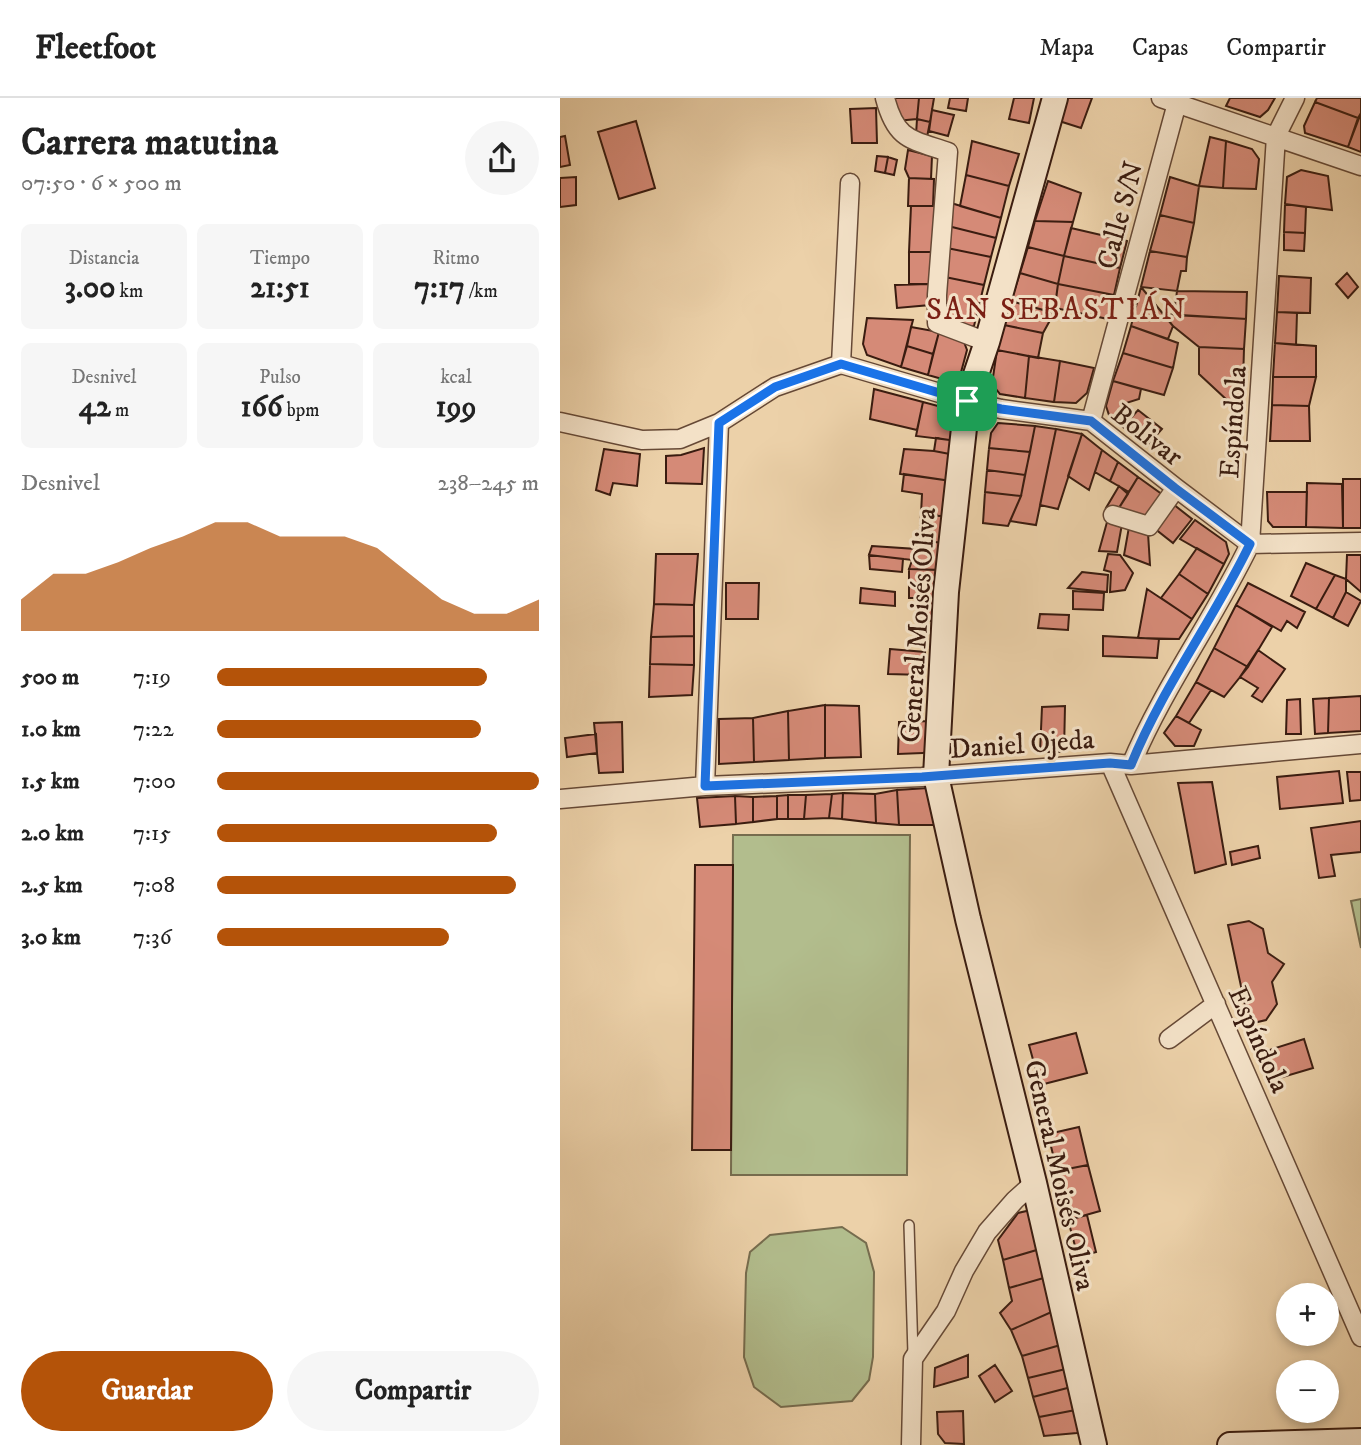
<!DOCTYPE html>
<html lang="es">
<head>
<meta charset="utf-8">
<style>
	body { margin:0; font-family:"IM FELL DW Pica",serif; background:#f6f6f6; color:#222; height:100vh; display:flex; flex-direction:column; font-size:26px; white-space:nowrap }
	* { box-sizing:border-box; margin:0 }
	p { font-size:23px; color:#767676 }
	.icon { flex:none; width:38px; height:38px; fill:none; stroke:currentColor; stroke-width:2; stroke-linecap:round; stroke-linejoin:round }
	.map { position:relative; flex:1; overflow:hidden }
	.panel { display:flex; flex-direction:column; background:#fff; width:560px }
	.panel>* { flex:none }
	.fabs { position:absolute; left:716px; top:1185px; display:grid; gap:14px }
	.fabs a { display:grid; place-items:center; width:63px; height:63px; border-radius:50%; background:#fff; box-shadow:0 4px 10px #0003; font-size:35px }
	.pin { position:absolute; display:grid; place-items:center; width:60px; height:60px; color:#fff; margin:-30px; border-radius:14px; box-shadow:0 4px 10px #0006 }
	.round { display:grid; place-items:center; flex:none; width:74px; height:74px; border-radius:37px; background:#f6f6f6 }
	.headline { display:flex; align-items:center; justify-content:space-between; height:119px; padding:0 21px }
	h1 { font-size:38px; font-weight:700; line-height:52px }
	.stats { display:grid; grid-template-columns:repeat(3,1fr); gap:10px; height:119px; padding:7px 21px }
	.stats div { display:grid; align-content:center; border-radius:10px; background:#f6f6f6; text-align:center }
	.stats b { font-size:30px; font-weight:700 }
	.stats small { font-size:19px; font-weight:400 }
	.stats p { font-size:19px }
	.chart { height:196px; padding:14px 21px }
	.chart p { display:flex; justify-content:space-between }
	.chart svg { width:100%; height:126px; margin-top:7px; fill:#b45309; opacity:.7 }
	.primary-button { display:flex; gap:14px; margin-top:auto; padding:14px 21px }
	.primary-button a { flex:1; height:80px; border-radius:42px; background:#b45309; color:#fff; font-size:28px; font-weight:700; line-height:80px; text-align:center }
	.primary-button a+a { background:#f6f6f6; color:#222 }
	ul { padding:0 21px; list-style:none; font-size:23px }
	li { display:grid; grid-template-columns:112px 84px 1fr; align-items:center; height:52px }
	li i { height:18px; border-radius:9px; background:#b45309 }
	header { display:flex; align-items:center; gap:42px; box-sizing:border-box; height:98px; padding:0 35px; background:#fff; border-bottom:2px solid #e0e0e0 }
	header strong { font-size:33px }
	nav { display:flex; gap:38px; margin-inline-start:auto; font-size:24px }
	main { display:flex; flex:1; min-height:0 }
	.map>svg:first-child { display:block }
</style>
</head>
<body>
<header>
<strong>Fleetfoot</strong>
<nav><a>Mapa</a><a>Capas</a><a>Compartir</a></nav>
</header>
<main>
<section class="panel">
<div class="headline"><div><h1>Carrera matutina</h1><p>07:50 · 6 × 500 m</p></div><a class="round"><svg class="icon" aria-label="share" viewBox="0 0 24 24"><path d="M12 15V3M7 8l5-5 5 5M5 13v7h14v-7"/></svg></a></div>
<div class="stats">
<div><p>Distancia</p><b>3.00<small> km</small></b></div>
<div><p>Tiempo</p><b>21:51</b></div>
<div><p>Ritmo</p><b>7:17<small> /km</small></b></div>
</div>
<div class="stats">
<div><p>Desnivel</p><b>42<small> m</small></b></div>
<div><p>Pulso</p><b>166<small> bpm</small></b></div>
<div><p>kcal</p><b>199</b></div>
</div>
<div class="chart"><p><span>Desnivel</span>238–245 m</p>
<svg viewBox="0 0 160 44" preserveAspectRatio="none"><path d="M0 44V33L10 24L20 24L30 20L40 15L50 11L60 6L70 6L80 11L90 11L100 11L110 15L120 24L130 33L140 38L150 38L160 33V44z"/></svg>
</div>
<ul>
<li><b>500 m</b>7:19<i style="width:84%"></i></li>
<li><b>1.0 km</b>7:22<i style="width:82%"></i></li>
<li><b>1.5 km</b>7:00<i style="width:100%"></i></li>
<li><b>2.0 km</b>7:15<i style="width:87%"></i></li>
<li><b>2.5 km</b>7:08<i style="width:93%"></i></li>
<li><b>3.0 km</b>7:36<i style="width:72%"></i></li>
</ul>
<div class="primary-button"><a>Guardar</a><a>Compartir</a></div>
</section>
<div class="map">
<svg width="801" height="1347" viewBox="0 0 801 1347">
	<rect width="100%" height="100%" fill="#ecd1a9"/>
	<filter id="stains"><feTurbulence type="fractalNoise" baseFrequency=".00286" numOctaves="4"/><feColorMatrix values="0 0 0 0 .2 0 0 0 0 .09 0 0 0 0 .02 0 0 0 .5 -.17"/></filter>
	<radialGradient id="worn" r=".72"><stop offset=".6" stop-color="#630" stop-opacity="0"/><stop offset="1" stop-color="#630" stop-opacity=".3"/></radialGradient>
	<path fill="#b2bd8d" stroke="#766c4e" stroke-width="2" d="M173 737H350L347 1077H171Z
		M801 801V850L791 803Z
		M282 1129 306 1145 314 1174 313 1259 309 1282 292 1303 221 1309 194 1289 184 1259 186 1175 190 1154 210 1137Z"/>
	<path fill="#d58a77" stroke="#3a1c10" stroke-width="2" d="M331 0H359L357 21 336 23Z
		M359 0H374L370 24 357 21Z
		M390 0H408L406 13 388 10Z
		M454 0H474L469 25 449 21Z
		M503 0H532L521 30 496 22Z
		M670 0H715L708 12 700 19 666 8Z
		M757 0H801V15L798 20 755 4Z
		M755 4 798 20 788 49 745 35 744 28Z
		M316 10 317 45H292L290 11Z
		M372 12 394 17 388 38 369 33Z
		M801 15V54L788 49Z
		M357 21 370 24 367 39 356 37Z
		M76 23 95 90 59 101 38 34Z
		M5 38 10 67 0 69V39Z
		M650 39 666 43 663 90 639 88Z
		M412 43 459 56 449 88 406 77Z
		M666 43 692 51 699 61 696 91 663 90Z
		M348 52 372 58 371 81 349 80 345 71Z
		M317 58 328 59 325 75 315 73Z
		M328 59 337 62 334 77 325 75Z
		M741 72 768 78 772 112 725 106 727 79Z
		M406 77 449 88 441 120 400 108Z
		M16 79V107L0 109V80Z
		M610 79 639 88 634 125 600 117Z
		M349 80 374 81 373 108H348Z
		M488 83 521 95 513 124 475 123Z
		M391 105 441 120 436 140 388 128Z
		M725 106 746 109 745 135 724 134Z
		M351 108H379L375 154H349Z
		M600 117 634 125 627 159 590 153Z
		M475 123 513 124 504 158 468 149Z
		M388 128 436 140 431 159 387 150Z
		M511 130 567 143 560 170 504 158Z
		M724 134 745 135 744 153 724 152Z
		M468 149 504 158 498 186 460 175Z
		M387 150 431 159 424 187 385 179Z
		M590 153 627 159 626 173H621L617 193 581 189Z
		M349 154H375L373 186H349Z
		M504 158 560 170 554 197 498 186Z
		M460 175 498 186 494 215 451 203Z
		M787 175 798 189 788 200 776 186Z
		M719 178 751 180 750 215 717 214Z
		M385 179 424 187 414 228 406 230 382 222Z
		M369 186 370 207 337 210 335 187Z
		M498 186 554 197 548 221 495 210Z
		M581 189 613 228 608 241 571 228Z
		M617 193 687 194 686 221 614 217Z
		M451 203 494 215 483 235 444 227Z
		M717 214 737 215 736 247 715 245Z
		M604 216 686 221 684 251 639 249 613 228Z
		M307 220 353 222 341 269 307 257 303 246Z
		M444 227 483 235 478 260 437 252Z
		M571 228 618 245 613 270 563 255Z
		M351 229 379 234 373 256 347 248Z
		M379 234 404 244 407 252 400 278 389 283 368 277Z
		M715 245 756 248V279H713Z
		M347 248 373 256 368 277 341 269Z
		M639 249 684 251 682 316 639 276Z
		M437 252 469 258 465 300 440 296 432 286Z
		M563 255 613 270 604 297 553 283Z
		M469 258 500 263 494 304 465 300Z
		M500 263 534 270 527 295 516 305 494 304Z
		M713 279H756L749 308 712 307Z
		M553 283 581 291 579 301 566 305 560 326 550 320 546 308Z
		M314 291 363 304 357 332 310 321Z
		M363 304 393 312 398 323 397 343 356 338Z
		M712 307 749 308 750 343H710Z
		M578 312 602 331 588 347 563 329Z
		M438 325 475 328 470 354 429 350 431 335Z
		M475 328 496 331 476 427 450 423 461 398Z
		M496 331 522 336 498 411 480 407Z
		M522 336 542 352 529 392 508 378Z
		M376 340 397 343 395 357 374 353Z
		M144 350 142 386 106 385V358L121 357Z
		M429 350 470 354 465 377 427 372Z
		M44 351 80 356 77 388 53 385 50 397 36 392Z
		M344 351 374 353 395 357 392 383 340 376Z
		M542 352 558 364 550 383 535 374Z
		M558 364 578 379 569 394 550 383Z
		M427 372 465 377 461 398 425 394Z
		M344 376 392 383 389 419 361 416 362 396 342 393Z
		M578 379 603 397 587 418 557 413Z
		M783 381H801V430H783Z
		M747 385 782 386 783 430 746 429Z
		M559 388 568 396 557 413 546 410Z
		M425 394 461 398 448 428 423 425Z
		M707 394H747L746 429H713L708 423Z
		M613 406 632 421 613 445 594 430Z
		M361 416 389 419 387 445 359 443Z
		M635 422 666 444 669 456 664 466 620 441Z
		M547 424 562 426 557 454 539 453Z
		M569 429 588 435 590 467 564 457Z
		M359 443 387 445 384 472 349 471Z
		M312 448 356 451 352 462 309 457Z
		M637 450 664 466 648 496 619 476Z
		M96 456H138L134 507 94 506Z
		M548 456 560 457 573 475 565 492 550 494 551 474 544 472Z
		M309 457 343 461 342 474 310 471Z
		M787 457H801V494L786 481Z
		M746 465 775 477 756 511 731 498Z
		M349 471 378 472 377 500H349Z
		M522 474 548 477 547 494 508 490Z
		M619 476 648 496 632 521 601 500Z
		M775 477 786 481V494L773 520 756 511Z
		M166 485H199L198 521H166Z
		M688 485 745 514 737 530 727 523 721 533 676 507Z
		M301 490 335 494V508L300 505Z
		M587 491 632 521 619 541 578 540Z
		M513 493 544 495 543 512 513 511Z
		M786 494 801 503 788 528 773 520Z
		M357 500H377L375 523 356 522Z
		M94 506 134 507V538L91 539Z
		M676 507 712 529 688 569 654 550Z
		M480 516 509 517 508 532 478 530Z
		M134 538V567L90 566 91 539Z
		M543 538 599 541 597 560 543 558Z
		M654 550 688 569 664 599 636 584Z
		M330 551 365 554 364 577 328 576Z
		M698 552 725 571 702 604 692 598 698 590 680 579Z
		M90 566 134 567 132 597 89 599Z
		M636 584 651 592 629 625 616 618Z
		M801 598V633L768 635 769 600Z
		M769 600 768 635 755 636 753 601Z
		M740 601 741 636H726L727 602Z
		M265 607 299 608 301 659 265 660Z
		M265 607V660L229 662 228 613Z
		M505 608 504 654H480L482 609Z
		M228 613 229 662 194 664 193 620Z
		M616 618 641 632 634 648H615L604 635Z
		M193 620 194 664 159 666V621Z
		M373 623 372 650 363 655 338 656 339 624Z
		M62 624 63 674 39 675 34 625Z
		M36 636 37 655 7 659 5 640Z
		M779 673 783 705 720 711 717 679Z
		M787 674H801V702L790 703Z
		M652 684 666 766 635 775 618 685Z
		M368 690 382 727H339L337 692Z
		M337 692 339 727 316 725 315 696Z
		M283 695 315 696 316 725 282 721Z
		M283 695 282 721 269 720 272 696Z
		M272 696 269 720 244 721 246 697Z
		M228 697H246L244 721H228Z
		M228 697V721H217V698Z
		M175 698 193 699V724L176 726Z
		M175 698 176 726 140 729 137 700Z
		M217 698V721L193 724V699Z
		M801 723V754L771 757 775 778 759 780 751 730Z
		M698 748 700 760 672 767 670 754Z
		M135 767H173L171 1052H132Z
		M689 823 703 831 708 855 724 866 712 884 717 906 706 922 689 926 668 827Z
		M516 935 527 975 480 987 469 947Z
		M744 941 753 970 709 983 700 955Z
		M519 1029 528 1067 497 1073 488 1036Z
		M528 1067 540 1113 508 1122 497 1073Z
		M471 1112 480 1151 443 1162 438 1142 458 1115Z
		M527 1117 536 1154 518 1159 508 1122Z
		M480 1151 487 1179 449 1190 443 1162Z
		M487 1179 496 1212 451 1232 440 1215 452 1203 449 1190Z
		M496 1212 504 1246 462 1258 451 1232Z
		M504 1246 510 1270 468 1280 462 1258Z
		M408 1257V1279L374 1289 375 1270Z
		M435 1267 452 1293 435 1304 419 1278Z
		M510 1270 515 1288 473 1299 468 1280Z
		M515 1288 521 1311 479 1319 473 1299Z
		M521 1311 525 1329 517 1335 484 1338 479 1319Z
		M403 1313 404 1346 385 1345 378 1336 377 1314Z"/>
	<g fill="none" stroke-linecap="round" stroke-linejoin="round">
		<defs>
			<path id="lane" d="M349 1127 353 1256"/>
			<path id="street" d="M325 0C336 42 350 41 388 54L377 197V225L427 244
				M601 0 801 68
				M281 266 290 85
				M531 323 617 5
				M0 324 82 342 120 341 159 325 215 289 281 266 407 303 441 311 531 323 616 390 690 446
				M553 417 589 428 616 390
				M690 446 801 444
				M550 665 801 1239
				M571 667C603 590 654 521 690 446L716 38 735 0
				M145 688 159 325
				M0 701 145 688 362 679 550 665 571 667 801 646
				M609 941 656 906
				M351 1347 353 1261 386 1213 404 1173 427 1134 455 1102 474 1085"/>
			<path id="secondary" d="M495 0 427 244 407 303 386 494 376 678 408 821 474 1085 534 1347
				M670 1347 801 1343"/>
		</defs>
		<use href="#lane" stroke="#664936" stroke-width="12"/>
		<use href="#street" stroke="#664936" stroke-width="21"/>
		<use href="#secondary" stroke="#3a1c10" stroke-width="28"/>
		<use href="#lane" stroke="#f3e1c7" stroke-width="9"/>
		<use href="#street" stroke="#f3e1c7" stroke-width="18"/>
		<use href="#secondary" stroke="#f3e1c7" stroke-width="24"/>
	</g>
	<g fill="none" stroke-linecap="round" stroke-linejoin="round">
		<defs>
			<path id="route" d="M281 266 407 303 441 311 531 323 615 390 690 446C654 521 602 590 571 667L550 665 362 679 145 688 159 325 215 289Z"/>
		</defs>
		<use href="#route" stroke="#fff" stroke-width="14"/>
		<use href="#route" stroke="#1a73e8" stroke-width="9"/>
	</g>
	<g text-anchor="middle" stroke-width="6" stroke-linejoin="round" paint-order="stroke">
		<g font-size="28" fill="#3a1c10" stroke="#f3e1c7">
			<text transform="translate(559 117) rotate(-75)" y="10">Calle S/N</text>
			<text transform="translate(672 324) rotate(-86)" y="10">Espíndola</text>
			<text transform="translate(588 336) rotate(38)" y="10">Bolivar</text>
			<text transform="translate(357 527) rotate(-86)" y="10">General Moisés Oliva</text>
			<text transform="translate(462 645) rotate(-4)" y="10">Daniel Ojeda</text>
			<text transform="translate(700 941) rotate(66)" y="10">Espíndola</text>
			<text transform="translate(501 1077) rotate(77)" y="10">General Moisés Oliva</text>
		</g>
		<g font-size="30" letter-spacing="2" fill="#7a1f14" stroke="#f3e1c7">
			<text x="497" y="221">SAN SEBASTIÁN</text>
		</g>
	</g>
	<rect width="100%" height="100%" filter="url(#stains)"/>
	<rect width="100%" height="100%" fill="url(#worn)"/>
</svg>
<div class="fabs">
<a>+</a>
<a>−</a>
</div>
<div class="pin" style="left:407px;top:303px;background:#1e9e55"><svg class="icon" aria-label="arrive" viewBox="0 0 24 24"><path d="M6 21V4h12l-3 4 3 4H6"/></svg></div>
</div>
</main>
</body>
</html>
